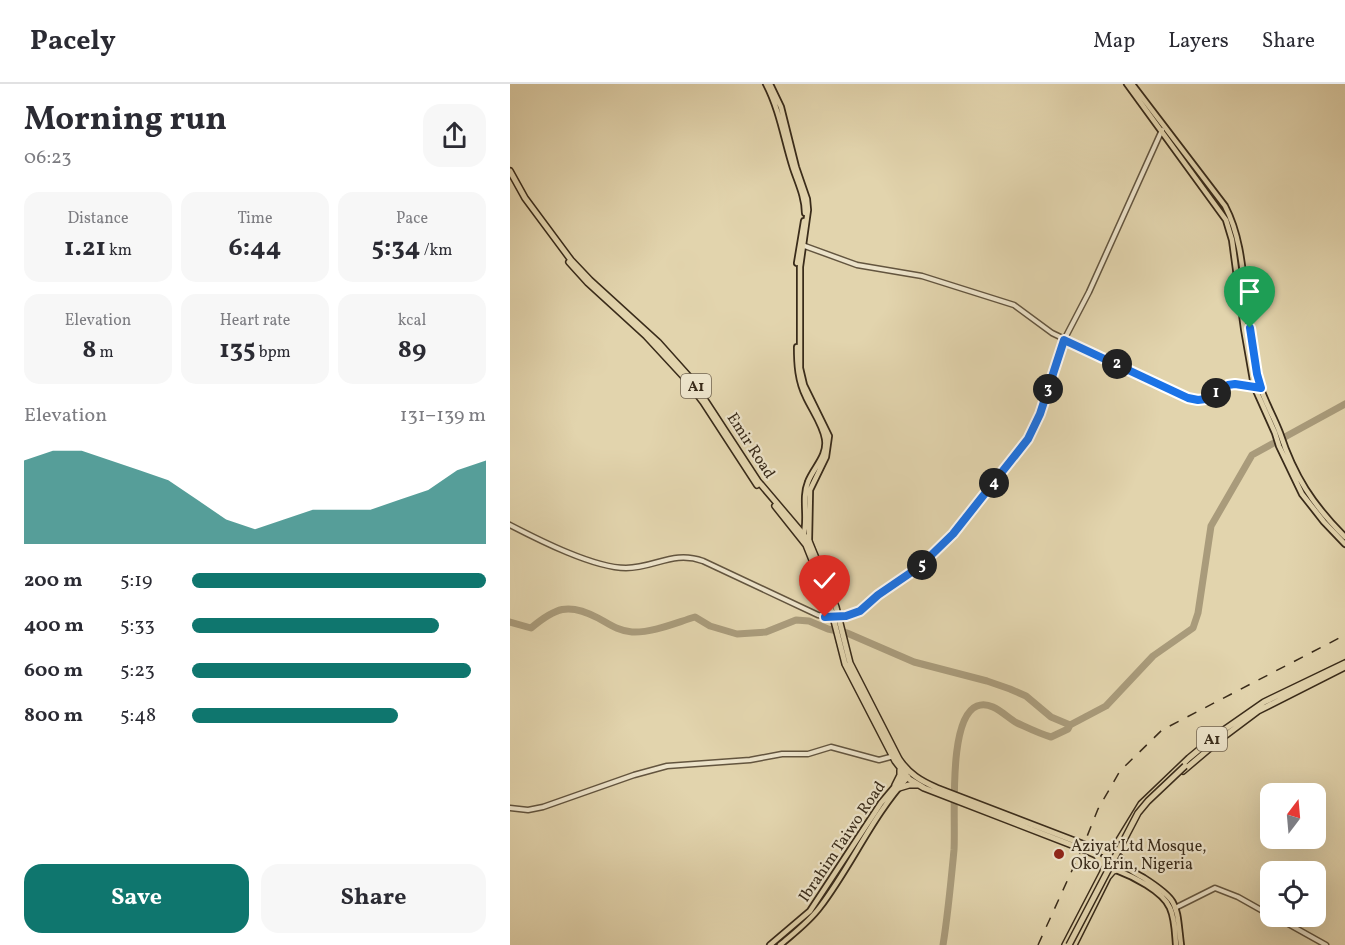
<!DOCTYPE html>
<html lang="en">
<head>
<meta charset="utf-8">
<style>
	body { margin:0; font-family:Vollkorn,serif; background:#f7f7f7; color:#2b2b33; height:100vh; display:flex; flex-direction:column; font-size:22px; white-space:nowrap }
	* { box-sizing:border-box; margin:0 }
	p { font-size:20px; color:#7c7c81 }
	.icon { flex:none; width:33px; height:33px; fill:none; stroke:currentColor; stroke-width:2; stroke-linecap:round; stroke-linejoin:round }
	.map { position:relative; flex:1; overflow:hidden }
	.drawer { display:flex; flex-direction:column; background:#fff; width:510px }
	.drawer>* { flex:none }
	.needle { width:39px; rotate:16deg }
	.buttons { position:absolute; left:750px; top:699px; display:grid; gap:12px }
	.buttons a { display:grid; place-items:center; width:66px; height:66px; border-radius:12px; background:#fff; box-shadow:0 6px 24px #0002; font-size:30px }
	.pin { position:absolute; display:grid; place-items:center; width:51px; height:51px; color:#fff; margin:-62px -26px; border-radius:50% 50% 50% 0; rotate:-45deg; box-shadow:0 0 6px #0007 }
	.pin .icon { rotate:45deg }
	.km { position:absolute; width:30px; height:30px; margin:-15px; border-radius:50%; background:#222; color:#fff; font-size:16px; line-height:30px; text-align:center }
	.round { display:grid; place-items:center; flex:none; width:63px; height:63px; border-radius:18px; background:#f7f7f7 }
	.head { display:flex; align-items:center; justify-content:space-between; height:102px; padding:0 24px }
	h1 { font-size:33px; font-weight:700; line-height:45px }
	.figures { display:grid; grid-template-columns:repeat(3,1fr); gap:9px; height:102px; padding:6px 24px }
	.figures div { display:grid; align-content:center; border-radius:15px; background:#f7f7f7; text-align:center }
	.figures b { font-size:26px; font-weight:700 }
	.figures small { font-size:16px; font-weight:400 }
	.figures p { font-size:16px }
	.chart { height:168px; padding:12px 24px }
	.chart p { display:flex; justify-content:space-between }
	.chart svg { width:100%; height:108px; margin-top:6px; fill:#0f766e; opacity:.7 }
	.button { display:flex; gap:12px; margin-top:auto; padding:12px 24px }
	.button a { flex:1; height:69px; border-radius:18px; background:#0f766e; color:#fff; font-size:24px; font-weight:700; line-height:69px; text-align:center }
	.button a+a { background:#f7f7f7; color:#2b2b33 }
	ul { padding:0 24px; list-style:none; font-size:20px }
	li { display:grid; grid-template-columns:96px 72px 1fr; align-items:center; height:45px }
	li i { height:15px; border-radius:8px; background:#0f766e }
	header { display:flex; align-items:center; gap:36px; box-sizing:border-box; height:84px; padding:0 30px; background:#fff; border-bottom:2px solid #e1e1e2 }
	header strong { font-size:28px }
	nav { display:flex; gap:33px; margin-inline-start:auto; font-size:21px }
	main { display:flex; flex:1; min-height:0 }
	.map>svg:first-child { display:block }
</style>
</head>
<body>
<header>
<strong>Pacely</strong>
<nav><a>Map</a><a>Layers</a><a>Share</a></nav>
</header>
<main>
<section class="drawer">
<div class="head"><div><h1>Morning run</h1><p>06:23</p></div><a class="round"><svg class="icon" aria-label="share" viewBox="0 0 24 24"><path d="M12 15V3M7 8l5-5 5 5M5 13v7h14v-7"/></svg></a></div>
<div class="figures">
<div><p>Distance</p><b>1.21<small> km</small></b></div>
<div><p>Time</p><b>6:44</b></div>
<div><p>Pace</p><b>5:34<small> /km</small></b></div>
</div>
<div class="figures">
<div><p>Elevation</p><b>8<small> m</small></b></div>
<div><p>Heart rate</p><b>135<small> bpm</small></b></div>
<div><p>kcal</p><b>89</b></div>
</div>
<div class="chart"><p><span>Elevation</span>131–139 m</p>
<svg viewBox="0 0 160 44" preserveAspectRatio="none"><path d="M0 44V10L10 6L20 6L30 10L40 14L50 18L60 26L70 34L80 38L90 34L100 30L110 30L120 30L130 26L140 22L150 14L160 10V44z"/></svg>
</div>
<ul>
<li><b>200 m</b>5:19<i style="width:100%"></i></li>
<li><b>400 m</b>5:33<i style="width:84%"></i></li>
<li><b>600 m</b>5:23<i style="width:95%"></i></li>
<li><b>800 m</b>5:48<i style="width:70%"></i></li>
</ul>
<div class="button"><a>Save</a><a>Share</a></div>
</section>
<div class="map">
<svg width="835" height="861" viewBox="0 0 835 861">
	<rect width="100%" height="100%" fill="#e2d4ad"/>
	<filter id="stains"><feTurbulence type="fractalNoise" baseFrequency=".00333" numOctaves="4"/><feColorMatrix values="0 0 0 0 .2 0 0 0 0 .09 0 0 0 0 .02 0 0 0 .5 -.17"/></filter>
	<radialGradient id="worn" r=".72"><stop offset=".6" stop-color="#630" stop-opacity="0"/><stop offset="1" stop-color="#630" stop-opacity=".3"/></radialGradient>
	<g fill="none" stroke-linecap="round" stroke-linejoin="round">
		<path stroke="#a99b7b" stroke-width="7" d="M0 538 21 544C45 524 58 518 88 534 99 540 108 547 122 548 142 549 165 539 185 533L200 542 227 550 256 548 286 536 299 537 318 545 337 549 404 578 477 597 500 605 516 612 541 633 560 641
			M433 861C438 830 441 797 444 766 446 737 437 634 467 622 482 616 496 633 507 639 518 644 530 650 541 653L558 645 560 641 596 622 643 572 683 544 688 529 701 442 742 371 835 320"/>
		<defs>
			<path id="minor" d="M292 161 347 181 412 192 504 221 542 249 678 314C703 319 702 304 722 300 731 298 743 302 751 304
				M0 441C29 456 84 484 116 484 145 484 163 466 193 477L308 531 324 534 343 530 350 527 368 511 409 483 443 450 518 355 529 330 554 256 579 208 652 46
				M0 724 18 726 33 723 124 691 157 682 240 676 272 670H298L321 663 369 676 384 672
				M665 824 705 804 728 813 760 831
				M764 832 816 861"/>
			<path id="major" d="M256 0C270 27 274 56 283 84 288 99 295 113 295 129
				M260 0 271 23 286 83 297 115 298 126 290 183V284L294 301 319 352 316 373 300 406 299 457
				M617 0 716 136 722 156 734 245 744 302 765 349 769 362 792 410 814 438 835 460
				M622 0 715 122C733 156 733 197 738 234 741 257 743 281 750 302 755 318 764 333 770 349 784 392 803 421 835 453
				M287 179 294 137
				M287 263C287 280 288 297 296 313 302 326 313 341 315 355 318 372 303 384 298 398 291 415 299 436 293 453
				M610 777C616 785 625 789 634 794 670 817 666 820 671 861
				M606 786C622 792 653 807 660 824 665 835 665 849 666 861
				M260 861 300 827 371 719 397 688
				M270 861C284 849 299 838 310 823 342 781 362 732 398 693"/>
			<path id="highway" d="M0 87 15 114 61 176 80 196 148 258 182 296 248 397 299 457 326 523 340 579 389 675C399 690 411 697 427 704L599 770
				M59 178 78 199 136 252 173 292 193 318 247 401
				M265 422 296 461 320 521 335 580 385 677 399 695 414 704 577 767 586 771 593 780
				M673 687 712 654 748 627 835 583
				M385 701 390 691V686
				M389 704 399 701H407
				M601 769 631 720 679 674 708 650 754 618 835 579
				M593 778a9 9 0 1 1 18 0a9 9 0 1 1-18 0Z
				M555 861 593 788 594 782
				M564 861 598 793 604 786"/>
		</defs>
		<use href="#minor" stroke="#63553f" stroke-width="7"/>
		<use href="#major" stroke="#392b1a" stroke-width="8"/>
		<use href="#highway" stroke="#392b1a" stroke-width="8"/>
		<use href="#minor" stroke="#ece3ca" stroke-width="4"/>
		<use href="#major" stroke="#e2d4ad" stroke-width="4.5"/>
		<use href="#highway" stroke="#e2d4ad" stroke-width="5"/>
		<path stroke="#392b1a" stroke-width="1.5" stroke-dasharray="10 10" stroke-linecap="butt" d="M528 861 574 760 588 725 610 687 652 646 835 551"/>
		<defs>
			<path id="highway-bridge" d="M559 861 628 729 638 717 675 682"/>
		</defs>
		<use href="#highway-bridge" stroke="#392b1a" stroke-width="8" stroke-linecap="butt"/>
		<use href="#highway-bridge" stroke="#e2d4ad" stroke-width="5"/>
	</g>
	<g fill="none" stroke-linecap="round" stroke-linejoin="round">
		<defs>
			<path id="route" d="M315 533 336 532 350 527 368 511 409 483 443 450 518 355 530 330 554 256 678 314 688 316 696 315 718 301 725 300 751 304 747 290 740 244"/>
		</defs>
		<use href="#route" stroke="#fff" stroke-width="12"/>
		<use href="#route" stroke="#1a73e8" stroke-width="8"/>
	</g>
	<circle fill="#8f2418" stroke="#ece3ca" stroke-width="2" cx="549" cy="770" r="6"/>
	<g text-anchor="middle" stroke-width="4.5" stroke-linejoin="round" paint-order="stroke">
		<g fill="#ece3ca" stroke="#6f624f" stroke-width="1.5">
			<rect x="171" y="290" width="30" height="24" rx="4.5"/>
			<rect x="687" y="643" width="30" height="24" rx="4.5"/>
		</g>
		<g font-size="15" font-weight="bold" fill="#392b1a">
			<text x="186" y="307">A1</text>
			<text x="702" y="660">A1</text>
		</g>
		<g font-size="16" fill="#392b1a" stroke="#ece3ca">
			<text transform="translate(242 361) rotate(57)" y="6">Emir Road</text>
			<text transform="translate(331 757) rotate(-56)" y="6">Ibrahim Taiwo Road</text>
		</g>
		<g font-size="16" fill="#392b1a" stroke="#ece3ca" text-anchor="start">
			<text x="561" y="767">Aziyat Ltd Mosque,<tspan x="561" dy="18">Oko Erin, Nigeria</tspan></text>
		</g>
	</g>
	<rect width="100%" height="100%" filter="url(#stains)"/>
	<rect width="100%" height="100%" fill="url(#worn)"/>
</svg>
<div class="buttons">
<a><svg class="needle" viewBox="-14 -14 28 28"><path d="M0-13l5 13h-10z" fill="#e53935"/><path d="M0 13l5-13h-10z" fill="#7c7c81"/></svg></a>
<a><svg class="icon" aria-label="locate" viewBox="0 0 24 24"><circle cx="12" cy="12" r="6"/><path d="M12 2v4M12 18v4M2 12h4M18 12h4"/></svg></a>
</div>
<div class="pin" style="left:740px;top:244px;background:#1e9e55"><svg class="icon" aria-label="arrive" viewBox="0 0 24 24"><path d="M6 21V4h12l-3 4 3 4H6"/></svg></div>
<div class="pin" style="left:315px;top:533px;background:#d93025"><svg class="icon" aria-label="check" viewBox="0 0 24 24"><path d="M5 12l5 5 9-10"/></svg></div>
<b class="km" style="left:706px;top:309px">1</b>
<b class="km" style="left:607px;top:280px">2</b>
<b class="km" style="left:538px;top:305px">3</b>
<b class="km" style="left:484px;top:399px">4</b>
<b class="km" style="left:412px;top:481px">5</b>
</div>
</main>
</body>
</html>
